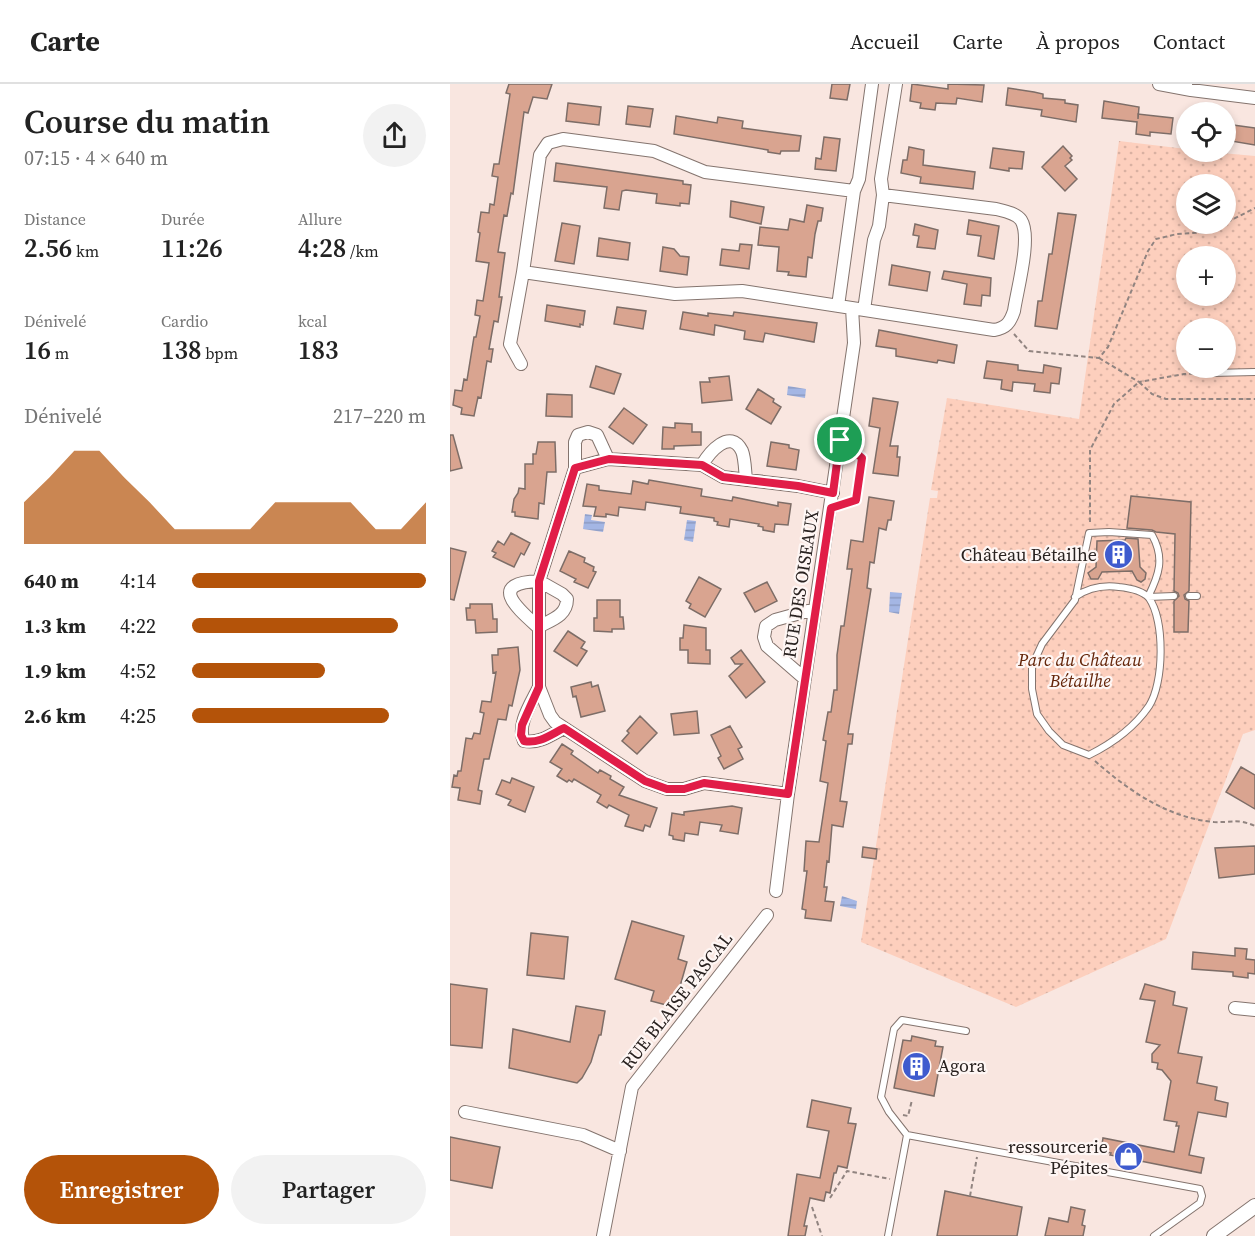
<!DOCTYPE html>
<html lang="fr">
<head>
<meta charset="utf-8">
<style>
	body { margin:0; font-family:"Source Serif 4",serif; background:#f2f2f2; color:#222; height:100vh; display:flex; flex-direction:column; font-size:22px; white-space:nowrap }
	* { box-sizing:border-box; margin:0 }
	p { font-size:20px; color:#767676 }
	.icon { flex:none; width:33px; height:33px; fill:none; stroke:currentColor; stroke-width:2; stroke-linecap:round; stroke-linejoin:round }
	.map { position:relative; flex:1; overflow:hidden }
	.panel { display:flex; flex-direction:column; background:#fff; width:450px }
	.panel>* { flex:none }
	.buttons { position:absolute; left:726px; top:18px; display:grid; gap:12px }
	.buttons a { display:grid; place-items:center; width:60px; height:60px; border-radius:50%; background:#fff; box-shadow:0 3px 9px #0003; font-size:30px }
	.pin { position:absolute; display:grid; place-items:center; width:51px; height:51px; color:#fff; margin:-26px; border:3px solid #fff; border-radius:50%; box-shadow:0 2px 6px #0007 }
	.round { display:grid; place-items:center; flex:none; width:63px; height:63px; border-radius:32px; background:#f2f2f2 }
	.head { display:flex; align-items:center; justify-content:space-between; height:102px; padding:0 24px }
	h1 { font-size:33px; font-weight:600; line-height:45px }
	.figures { display:grid; grid-template-columns:repeat(3,1fr); gap:9px; height:102px; padding:6px 24px }
	.figures div { display:grid; align-content:center }
	.figures b { font-size:26px; font-weight:600 }
	.figures small { font-size:16px; font-weight:400 }
	.figures p { font-size:16px }
	.chart { height:168px; padding:12px 24px }
	.chart p { display:flex; justify-content:space-between }
	.chart svg { width:100%; height:108px; margin-top:6px; fill:#b45309; opacity:.7 }
	.cta { display:flex; gap:12px; margin-top:auto; padding:12px 24px }
	.cta a { flex:1; height:69px; border-radius:36px; background:#b45309; color:#fff; font-size:24px; font-weight:600; line-height:69px; text-align:center }
	.cta a+a { background:#f2f2f2; color:#222 }
	ul { padding:0 24px; list-style:none; font-size:20px }
	li { display:grid; grid-template-columns:96px 72px 1fr; align-items:center; height:45px }
	li i { height:15px; border-radius:8px; background:#b45309 }
	header { display:flex; align-items:center; gap:36px; box-sizing:border-box; height:84px; padding:0 30px; background:#fff; border-bottom:2px solid #e0e0e0 }
	header strong { font-size:28px }
	nav { display:flex; gap:33px; margin-inline-start:auto; font-size:21px }
	main { display:flex; flex:1; min-height:0 }
	.map>svg:first-child { display:block }
</style>
</head>
<body>
<header>
<strong>Carte</strong>
<nav><a>Accueil</a><a>Carte</a><a>À propos</a><a>Contact</a></nav>
</header>
<main>
<section class="panel">
<div class="head"><div><h1>Course du matin</h1><p>07:15 · 4 × 640 m</p></div><a class="round"><svg class="icon" aria-label="share" viewBox="0 0 24 24"><path d="M12 15V3M7 8l5-5 5 5M5 13v7h14v-7"/></svg></a></div>
<div class="figures">
<div><p>Distance</p><b>2.56<small> km</small></b></div>
<div><p>Durée</p><b>11:26</b></div>
<div><p>Allure</p><b>4:28<small> /km</small></b></div>
</div>
<div class="figures">
<div><p>Dénivelé</p><b>16<small> m</small></b></div>
<div><p>Cardio</p><b>138<small> bpm</small></b></div>
<div><p>kcal</p><b>183</b></div>
</div>
<div class="chart"><p><span>Dénivelé</span>217–220 m</p>
<svg viewBox="0 0 160 44" preserveAspectRatio="none"><path d="M0 44V27L10 17L20 6L30 6L40 17L50 27L60 38L70 38L80 38L90 38L100 27L110 27L120 27L130 27L140 38L150 38L160 27V44z"/></svg>
</div>
<ul>
<li><b>640 m</b>4:14<i style="width:100%"></i></li>
<li><b>1.3 km</b>4:22<i style="width:88%"></i></li>
<li><b>1.9 km</b>4:52<i style="width:57%"></i></li>
<li><b>2.6 km</b>4:25<i style="width:84%"></i></li>
</ul>
<div class="cta"><a>Enregistrer</a><a>Partager</a></div>
</section>
<div class="map">
<svg width="805" height="1152" viewBox="0 0 805 1152">
	<defs>
		<pattern id="grass-dots" width="8" height="8" patternUnits="userSpaceOnUse" patternTransform="scale(1.5)"><rect width="8" height="8" fill="#fdcfbd"/><path d="M2 2h.1M6 6h.1" fill="none" stroke="#d9b1a2" stroke-width="1.8" stroke-linecap="round"/></pattern>
		<pattern id="water-rules" width="6" height="5" patternUnits="userSpaceOnUse" patternTransform="scale(1.5)"><rect width="6" height="5" fill="#a4b6e4"/><path d="M0 2.5h6" fill="none" stroke="#8d9cc3"/></pattern>
	</defs>
	<rect width="100%" height="100%" fill="#f9e6e0"/>
	<path fill="url(#grass-dots)" fill-rule="evenodd" d="M669 57 736 65V68H761L805 72V646L793 650 716 855 566 923 411 858 480 414H487L488 407 481 406 497 314 629 335ZM736 100H776V140H736ZM736 172H776V212H736ZM736 244H776V284H736Z"/>
	<path fill="url(#water-rules)" d="M338 302 356 305 355 314 337 311Z
		M135 430 142 431 141 436 155 438 153 448 133 445Z
		M237 436 246 437 243 458 234 456Z
		M440 508 452 509 449 530 439 528Z
		M392 812 407 817 406 825 390 822Z"/>
	<path fill="#d9a490" stroke="#7d6d67" stroke-width="1.5" d="M59 0H102L97 15 83 13 78 29 74 28 63 110 61 109 57 132 54 131 48 168 55 169 49 213H52L48 238 44 237 39 265H43L41 278 37 277 31 314 28 313 24 332 11 330 12 324 3 321 5 306 12 307 14 295 17 296 24 253H26L30 232 25 231 27 216 33 217 37 192 39 179 26 177 30 149 28 148 31 128 39 129 40 120 44 121 48 93 42 92 44 80H49L60 10 56 9Z
		M382 0H400L397 16 380 14Z
		M462 0 498 5V0L534 1 532 18 507 14 506 20 486 19 485 26 470 24 471 19 460 17Z
		M558 4 584 8 593 10V14L615 16V19L628 21 626 38 591 32 592 26 556 21Z
		M654 17 689 23 688 35V30L723 34 721 50 700 48V52L686 50 687 38 652 34Z
		M118 19 151 23 149 41 116 37Z
		M178 22 203 25 200 43 176 40Z
		M226 32 267 39 268 33 293 37 292 44 351 52 349 67H331L330 70 318 68V66L224 50Z
		M783 41 805 44V61L781 57Z
		M374 53 390 55 386 87 365 85 366 74 371 75Z
		M613 62 622 72 620 74 622 76 615 82 627 95 615 107 592 83Z
		M459 63 474 66 473 81 525 88 523 105 470 99 471 93 451 89 453 76H457Z
		M543 64 574 68 572 85 559 84V87L540 84Z
		M106 79 233 97V100L241 101 239 120 230 119V122L206 119 207 110 176 106 172 107 169 126 154 124 157 103 104 97Z
		M281 117 314 123 311 140 280 133Z
		M357 121 373 124 371 137H368L365 150 362 174 358 173 356 193 338 191 339 188 327 187 329 163 308 161 310 143 338 146 340 135 354 138Z
		M608 129 626 131 607 245 585 242 588 217H592L599 170H602Z
		M519 136 549 142 544 175 528 172 531 152 517 150Z
		M112 139 130 142 124 180 105 177Z
		M465 140 488 146 485 165 467 163 469 152 463 151Z
		M149 154 180 159 178 176 147 172Z
		M290 160 302 161 299 185 270 181 272 165 289 167Z
		M213 163 224 165 230 172 239 173 237 191 210 187Z
		M442 181 480 188 477 207 439 201Z
		M494 187 541 194 540 212 532 211 531 222 514 220 517 200 492 195Z
		M97 221 135 227 133 241 130 240V243L95 237Z
		M167 223 196 227 193 245 164 240Z
		M233 228 258 232V229L283 232 284 228 367 239 364 258 315 249 313 258 294 255 295 247 265 241 264 251 230 245Z
		M429 246 507 261 504 279 488 276 487 279 446 272V265L426 262Z
		M537 277 568 281V286L593 289 594 281 611 284 609 300 601 299 600 309 584 307 585 300 563 298 562 307 551 305 552 296 534 294Z
		M146 282 171 290 164 310 140 303Z
		M279 292 282 316 252 319 250 298H260L259 294Z
		M308 305 324 315 323 318 331 323 321 340 296 325Z
		M97 310 122 311V333L96 332Z
		M423 314 448 318 440 362H448L447 373H450L448 392 423 389 430 344 419 342Z
		M174 324 197 341 183 360 159 343Z
		M225 339 242 340V348H251V361L224 362V365H212L213 343 225 344Z
		M0 351H3L12 384 0 387Z
		M88 358H105L106 388H97L94 420 89 419 88 435 65 432V428H62L64 415 68 409 69 404 75 405V380H83V370H86Z
		M321 358 339 361V364L349 366 346 386 317 382Z
		M199 396 252 405 251 412 282 417 283 413 328 422V418L341 420 338 441 325 440 324 448 313 446V443L308 442 309 440 280 435 279 443 267 441 268 438 264 437V434L230 429 231 423 196 418 195 426 169 423 168 432 156 430V433L144 432 146 423 133 422 137 400 149 402V406L181 410 183 397 198 400Z
		M681 412 741 418 739 507 734 511 735 515 739 517 738 548H724V517L729 512 728 509 724 507 725 450 706 448 702 446 677 444Z
		M419 413 444 417 441 436H438L436 446 429 444 424 479 420 478 417 504 421 505 398 650H403L402 660H398L390 717 397 718 393 743 382 741 379 778 377 777 374 803H377L375 817 384 818 381 837 355 834 356 826 352 825 357 787H354L356 757 369 758 378 699 370 697 376 657 373 656 378 628H381L384 606H387V571L391 542H394L402 485H397L399 470 401 456 413 458Z
		M61 449 80 459 74 471 71 469 64 483 43 473 46 469 42 467 48 457 54 461Z
		M676 454 688 455 690 483 696 489 695 495 691 498 687 496 682 487 652 488 648 495H641L638 489 646 483 647 457 675 456Z
		M0 464 16 468 4 516 0 515Z
		M119 467 135 474 134 478 144 483 143 487 146 488 138 504 124 498 126 495 110 487Z
		M249 493 271 505 255 533 239 524 241 520 236 517Z
		M317 498 327 517 305 528 294 509Z
		M147 516H170V533H173L174 545H162V548L144 547V534H147Z
		M20 520H42L43 535H47V548L26 549 25 536H17L16 524H20Z
		M234 541 256 544V566H260V580L238 579V566H230V554H233Z
		M118 547 135 558 131 564 137 567 127 582 104 567Z
		M68 563 70 586 62 622 59 621 56 636 48 635 39 675H34L28 706 32 707 30 720 8 716 10 704 2 703 4 691 7 692 8 687H11L16 654 22 655 24 649 30 650 34 629 30 628 32 617 41 618 46 588 43 589 42 571H48V565Z
		M291 566 315 598 296 614 279 592 292 580H285L281 574Z
		M141 598 142 603 148 601 155 627 131 633 126 612 123 613 121 603Z
		M247 627 249 649 224 651 221 630Z
		M190 632 207 649 187 670 172 657 179 649 177 647Z
		M280 642 292 663 288 665 293 675 274 685 268 674 271 672 261 651Z
		M112 660 123 667 121 670 148 689 150 686 161 692 160 695 174 703 169 711 207 724 200 743 195 741 193 747 175 742 179 731 159 721 157 724 147 718 151 711 124 695 122 698 119 696 117 698 107 692 112 685 100 678Z
		M791 683 805 691V725L776 708Z
		M62 694 84 703 75 728 58 721 61 716 46 710 52 696 60 699Z
		M282 722 292 724 288 750 270 747 272 741 250 738 248 751 235 749 234 757 223 755V752L219 751 222 729 234 731V728Z
		M805 762V790L769 794 765 764Z
		M413 763 427 765 426 775 412 773Z
		M182 837 234 852 228 875 237 878 224 923 201 917 204 907 165 895Z
		M81 849 118 853 114 895 77 891Z
		M785 864 797 865 796 875 805 876V890L798 889V894L783 892V888L742 885 743 868 785 872Z
		M0 900 37 905 32 964 0 961Z
		M695 900 725 908 723 921 737 924 728 969 752 973 747 999 767 1003 765 1016 778 1019 776 1033 748 1028 739 1071 754 1074 751 1089 660 1071 661 1069 651 1067 653 1054 724 1068 729 1042H726L727 1038 714 1036 721 997 712 986 707 985 708 979 702 978V970L710 961 696 958 705 917 690 915Z
		M126 922 155 927 151 951H149L141 978 132 994 127 999 59 984 63 945 120 958Z
		M462 952 486 957 485 962 493 963 484 1012 444 1004 453 956 461 957Z
		M362 1016 401 1024 398 1039 406 1040 397 1084 388 1082 386 1089H384L380 1109 376 1108 374 1117 360 1114 354 1142H357L355 1152H338L347 1090 370 1094 379 1047 357 1043Z
		M0 1053 50 1063 42 1104 0 1096Z
		M495 1107 572 1123 567 1152H487Z
		M621 1123 635 1126 632 1141 635 1142 633 1152H595L599 1134 618 1138Z"/>
	<g fill="none" stroke-linecap="round" stroke-linejoin="round">
		<defs>
			<path id="service" d="M761 289 805 288
				M381 424 406 416 412 374 390 356
				M739 512H747
				M625 513C638 504 654 501 669 503 679 504 692 506 699 514 715 537 714 599 699 622 684 644 663 659 639 671L613 661 599 647 587 630 582 605V582L592 560 625 516 639 449 659 448 702 451C715 474 709 491 698 513L724 512
				M457 1051 439 1028 431 1013 444 945 452 936 516 947
				M438 1152 457 1051 750 1105 752 1112 750 1119 704 1152"/>
			<path id="minor" d="M709 0 741 6 805 14
				M404 107 255 88 204 67 113 55 98 59 90 71 73 188 225 210 292 207 544 246C556 244 560 239 564 227 567 206 582 153 571 136 566 129 554 127 546 125L433 111
				M388 222 404 107 409 95 422 0
				M414 226 424 156 429 142 433 111 431 95 446 0
				M71 280 60 260 73 188
				M252 381C259 369 280 343 292 367 295 374 295 387 296 396
				M125 384V358L128 351 138 348 147 351 158 375
				M89 497 112 510 117 515C117 532 101 536 88 543 67 524 37 499 89 497Z
				M355 595 317 562 314 553 316 542 325 536 365 525
				M89 603C82 618 66 641 74 657 89 660 101 651 114 644
				M338 710 254 699 234 705H217L195 697 105 638 100 631 89 603V497L125 384 158 375 252 381 273 393 348 402 383 409
				M326 807 338 710 404 259 402 224
				M785 924 805 926
				M15 1028 133 1051 170 1067
				M153 1152 182 1003 317 831"/>
			<path id="tertiary" d="M764 1152 805 1122"/>
		</defs>
		<use href="#service" stroke="#84746e" stroke-width="8"/>
		<use href="#minor" stroke="#84746e" stroke-width="14"/>
		<use href="#tertiary" stroke="#84746e" stroke-width="16"/>
		<path stroke="#918480" stroke-width="2" stroke-dasharray="4.5 3" stroke-linecap="butt" d="M564 250 579 267 649 274 658 263 698 167 706 155 727 150 758 148 805 124
			M649 274 689 298 734 290 753 289
			M640 438V366L664 320 689 298 702 310 716 315H805
			M645 677C679 707 718 734 764 738 781 739 787 734 805 742
			M453 1031 458 1032 462 1016
			M520 1112 527 1073
			M380 1114 397 1087 440 1095
			M362 1123 372 1152"/>
		<use href="#service" stroke="#fff" stroke-width="6"/>
		<use href="#minor" stroke="#fff" stroke-width="12"/>
		<use href="#tertiary" stroke="#fff" stroke-width="14"/>
	</g>
	<g fill="none" stroke-linecap="round" stroke-linejoin="round">
		<defs>
			<path id="route" d="M390 356 412 374 406 416 381 424 338 710 254 699 234 705H217L195 697 114 644C100 651 89 660 74 657L71 651 72 641 89 603V497L125 384 159 375 252 381 273 393 348 402 383 409Z"/>
		</defs>
		<use href="#route" stroke="#fff" stroke-width="12"/>
		<use href="#route" stroke="#e11d48" stroke-width="8"/>
	</g>
	<defs>
		<symbol id="building-disc" viewBox="-11 -11 22 22"><circle r="9.5" fill="#3e5bce" stroke="#fef6f4"/><path d="M-4-6H4V6H1V3H-1V6H-4ZM-2.5-4.3h1.7v1.8h-1.7ZM.8-4.3h1.7v1.8H.8ZM-2.5-1h1.7V.8h-1.7ZM.8-1h1.7V.8H.8Z" fill="#fff"/></symbol>
		<symbol id="shop-disc" viewBox="-11 -11 22 22"><circle r="9.5" fill="#3e5bce" stroke="#fef6f4"/><path d="M-5-2.5h2.3a2.7 3.5 0 0 1 5.4 0H5L5.5 6h-11ZM-1.5-2.5h3a1.5 2.3 0 0 0-3 0Z" fill="#fff"/></symbol>
	</defs>
	<g fill-rule="evenodd">
		<use href="#building-disc" x="652" y="454" width="33" height="33"/>
		<use href="#building-disc" x="450" y="966" width="33" height="33"/>
		<use href="#shop-disc" x="662" y="1056" width="33" height="33"/>
	</g>
	<g text-anchor="middle" stroke-width="4.5" stroke-linejoin="round" paint-order="stroke">
		<g font-size="18" fill="#292220" stroke="#fef6f4" text-anchor="end">
			<text x="647" y="477">Château Bétailhe</text>
			<text x="488" y="988" text-anchor="start">Agora</text>
			<text x="658" y="1069">ressourcerie<tspan x="658" dy="21">Pépites</tspan></text>
		</g>
		<g font-size="18" fill="#292220" stroke="#fef6f4">
			<text transform="translate(351 500) rotate(-81)" y="6">RUE DES OISEAUX</text>
			<text transform="translate(227 917) rotate(-52)" y="6">RUE BLAISE PASCAL</text>
		</g>
		<g font-size="18" font-style="italic" fill="#65260a" stroke="#fef6f4">
			<text x="630" y="582">Parc du Château<tspan x="630" dy="21">Bétailhe</tspan></text>
		</g>
	</g>
</svg>
<div class="buttons">
<a><svg class="icon" aria-label="locate" viewBox="0 0 24 24"><circle cx="12" cy="12" r="6"/><path d="M12 2v4M12 18v4M2 12h4M18 12h4"/></svg></a>
<a><svg class="icon" aria-label="layers" viewBox="0 0 24 24"><path d="M12 4l9 5-9 5-9-5zM3 14l9 5 9-5"/></svg></a>
<a>+</a>
<a>−</a>
</div>
<div class="pin" style="left:390px;top:356px;background:#1e9e55"><svg class="icon" aria-label="arrive" viewBox="0 0 24 24"><path d="M6 21V4h12l-3 4 3 4H6"/></svg></div>
</div>
</main>
</body>
</html>
